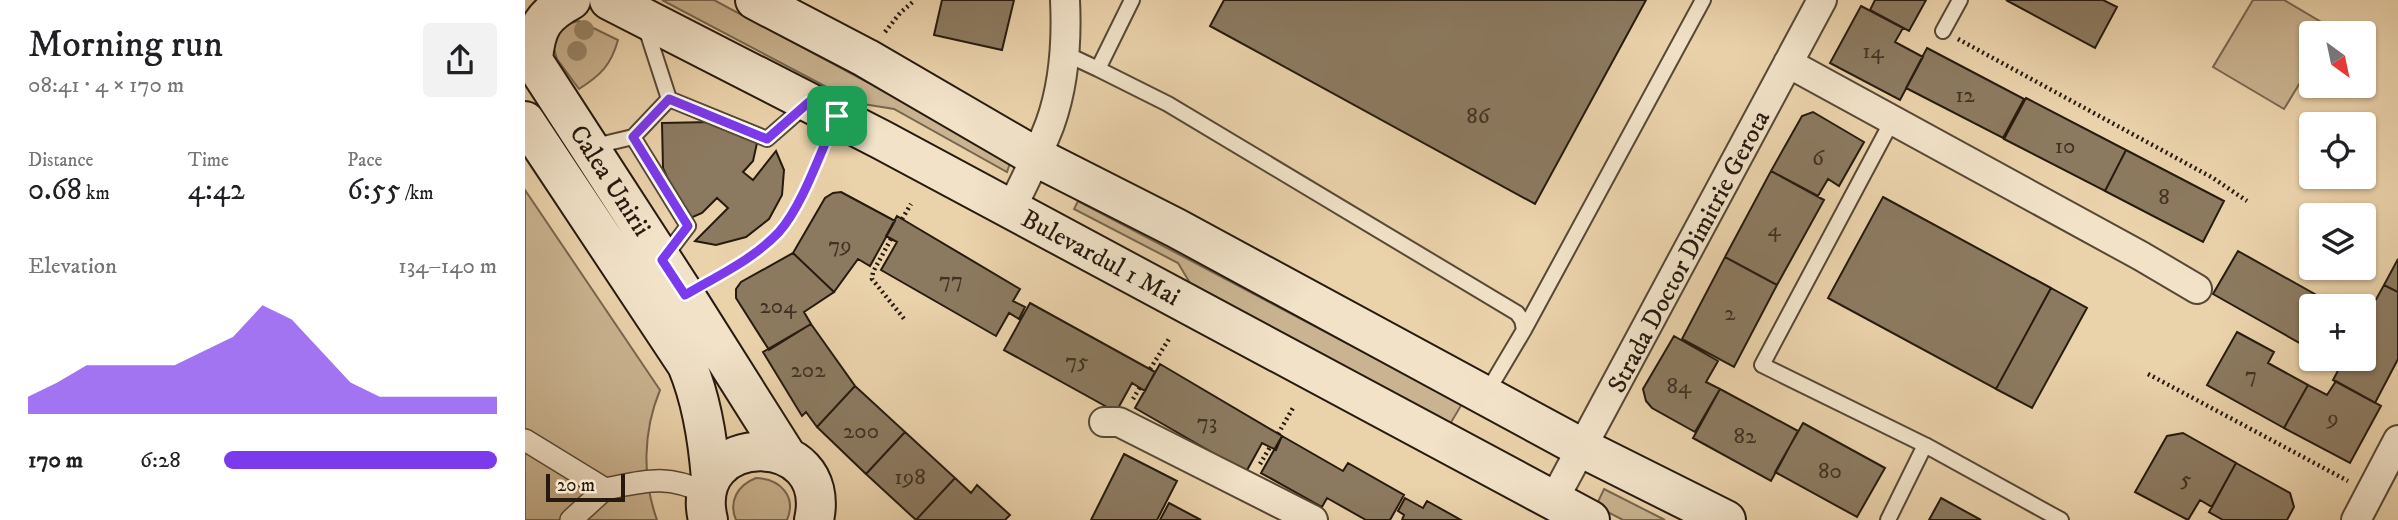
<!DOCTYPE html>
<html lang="en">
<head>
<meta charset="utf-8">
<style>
	body { margin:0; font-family:"IM FELL DW Pica",serif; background:#f2f2f2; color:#202124; height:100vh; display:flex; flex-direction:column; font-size:26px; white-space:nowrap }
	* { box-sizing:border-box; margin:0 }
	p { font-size:23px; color:#757577 }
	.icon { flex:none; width:38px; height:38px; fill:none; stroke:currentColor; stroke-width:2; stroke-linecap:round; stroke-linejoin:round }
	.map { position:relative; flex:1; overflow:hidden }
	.panel { display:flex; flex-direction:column; background:#fff; width:525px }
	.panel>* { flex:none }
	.needle { width:46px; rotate:147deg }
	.tools { position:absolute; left:1774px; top:21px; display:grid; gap:14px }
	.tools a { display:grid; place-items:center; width:77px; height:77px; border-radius:7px; background:#fff; box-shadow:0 2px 5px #0004; font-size:35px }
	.scale { position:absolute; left:21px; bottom:18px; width:79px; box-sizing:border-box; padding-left:7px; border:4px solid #261a0f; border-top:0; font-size:19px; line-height:24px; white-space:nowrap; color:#261a0f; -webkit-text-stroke:5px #f1e2c8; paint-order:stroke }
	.pin { position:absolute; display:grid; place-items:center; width:60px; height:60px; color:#fff; margin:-30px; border-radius:14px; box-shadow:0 4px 10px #0006 }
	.round { display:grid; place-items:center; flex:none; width:74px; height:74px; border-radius:7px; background:#f2f2f2 }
	.head { display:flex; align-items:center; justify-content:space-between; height:119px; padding:0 28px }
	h1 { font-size:38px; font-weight:600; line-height:52px }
	.stats { display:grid; grid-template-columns:repeat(3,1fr); gap:10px; height:119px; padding:7px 28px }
	.stats div { display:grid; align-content:center }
	.stats b { font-size:30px; font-weight:600 }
	.stats small { font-size:19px; font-weight:400 }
	.stats p { font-size:19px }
	.chart { height:196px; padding:14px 28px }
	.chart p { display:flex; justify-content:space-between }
	.chart svg { width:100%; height:126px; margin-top:7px; fill:#7c3aed; opacity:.7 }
	ul { padding:0 28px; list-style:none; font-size:23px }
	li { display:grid; grid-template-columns:112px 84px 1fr; align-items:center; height:52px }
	li i { height:18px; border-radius:9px; background:#7c3aed }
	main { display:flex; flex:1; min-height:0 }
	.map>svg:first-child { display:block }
</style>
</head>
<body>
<main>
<section class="panel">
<div class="head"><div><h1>Morning run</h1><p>08:41 · 4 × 170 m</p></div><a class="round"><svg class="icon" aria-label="share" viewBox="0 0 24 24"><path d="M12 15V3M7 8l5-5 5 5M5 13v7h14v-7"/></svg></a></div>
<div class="stats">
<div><p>Distance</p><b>0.68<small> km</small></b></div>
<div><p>Time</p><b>4:42</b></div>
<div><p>Pace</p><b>6:55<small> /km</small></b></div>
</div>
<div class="chart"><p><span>Elevation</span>134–140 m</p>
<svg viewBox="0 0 160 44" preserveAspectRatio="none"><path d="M0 44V38L10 33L20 27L30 27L40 27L50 27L60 22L70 17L80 6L90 11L100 22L110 33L120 38L130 38L140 38L150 38L160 38V44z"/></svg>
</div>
<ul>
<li><b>170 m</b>6:28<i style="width:100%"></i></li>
</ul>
</section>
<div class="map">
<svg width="1873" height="520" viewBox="0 0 1873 520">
	<rect width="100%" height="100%" fill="#ead2aa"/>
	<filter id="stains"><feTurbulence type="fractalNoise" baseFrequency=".00286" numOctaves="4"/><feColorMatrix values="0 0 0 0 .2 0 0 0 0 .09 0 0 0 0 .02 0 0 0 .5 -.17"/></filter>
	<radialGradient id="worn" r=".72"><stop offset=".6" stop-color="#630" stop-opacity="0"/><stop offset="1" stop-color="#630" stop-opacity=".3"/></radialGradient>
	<path fill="#c9b390" stroke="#786650" stroke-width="2" d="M137 0H189L344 83 485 163 482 172 369 109 332 103Z
		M1728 0H1759L1808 29 1805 33H1787V63L1759 109 1688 67Z
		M54 21 93 40C86 65 76 75 54 89L32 59 26 39 38 25Z
		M0 190 135 390C118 431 117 478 132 520H0Z
		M553 201 937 404 925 424 665 283 653 263 549 209Z
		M231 478C255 479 272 496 262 520H211C203 501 213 485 231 478Z
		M1079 489 1140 520H1098L1071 506Z"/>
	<path fill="#8c7a60" stroke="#261a0f" stroke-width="2" d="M417 0H489L477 50 409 35Z
		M699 0H1121L1010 204 685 26Z
		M1350 0H1401L1384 31 1345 10Z
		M1481 0H1578L1592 7 1570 48Z
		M1336 6 1378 28 1370 42 1398 57 1375 100 1305 63Z
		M1402 48 1499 99 1478 138 1381 88Z
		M1501 98 1601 150 1580 191 1479 139Z
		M1288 112 1339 142 1314 186 1303 179 1293 196 1246 171 1277 116Z
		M186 122 212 130 232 143 228 161 218 172 228 180 251 151 259 170 257 195 244 219 221 237 191 245 170 241 203 208 192 198 177 213 161 220 138 168 137 123Z
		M1601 150 1699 201 1678 242 1580 191Z
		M1246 171 1299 200 1252 285 1200 257Z
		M316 192 370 221 345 266 333 259 309 292 268 253 300 198 308 193Z
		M1358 197 1526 288 1471 389 1303 298Z
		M372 216 495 289 488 301 500 307 494 319 484 313 471 336 356 270 372 242 361 236Z
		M1713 251 1811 306H1787V350L1688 294Z
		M268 253 309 292 279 312 286 324 244 350 211 298V289L216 282Z
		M1200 257 1252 285 1209 367 1157 339Z
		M1873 259V292L1859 285Z
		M1859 285 1873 292V359L1850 403 1808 380 1819 359H1839V321Z
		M1526 288 1562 308 1507 408 1471 389Z
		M505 303 630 372 620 391 607 383 591 412 479 350Z
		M286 324 330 386 292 427 281 412 277 416 238 352Z
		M1712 332 1749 352 1743 363 1783 385 1759 428 1682 385Z
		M1149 336 1193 361 1181 382 1195 389 1170 432 1127 408 1121 401 1118 389Z
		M635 364 757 436 751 450 737 443 721 472 610 408Z
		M1811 381 1856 406 1825 463 1759 428 1783 385 1802 395Z
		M330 386 380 432 341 474 292 427Z
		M1195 389 1273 431 1246 481 1168 438Z
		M1278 423 1360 468 1332 517 1250 472Z
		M380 432 430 478 391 520 341 474Z
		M1658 433 1711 463 1687 507 1675 500 1663 520 1610 492 1642 436Z
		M757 436 818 471 823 463 879 495 865 520H841L802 498 797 507 736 473Z
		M599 454 652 481 632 520H566Z
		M1711 463 1765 493 1769 507 1762 520H1698L1684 512Z
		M430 478 446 493 452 485 485 515 480 520H391Z
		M880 498 898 508 902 501 936 520H877L879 515 873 511Z
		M1416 498 1456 520H1404Z
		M644 503 676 520H635Z"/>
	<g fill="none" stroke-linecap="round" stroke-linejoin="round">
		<defs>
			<path id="service" d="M607 0 573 69 643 104 992 313 997 320 999 330
				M120 25 144 99 242 139 281 105
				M1418 31 1435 0
				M539 53 573 69
				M1367 121 1237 365 1400 445 1536 520
				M108 137 144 99
				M66 147 108 137 163 226 138 259
				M961 394 999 330 1178 0
				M1363 520 1400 445"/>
			<path id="pedestrian" d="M0 440 80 489C121 481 141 474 181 493
				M46 520 80 489"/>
			<path id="minor" d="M1263 63 1616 256 1672 289
				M486 209C500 181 514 153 525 124 539 85 542 41 540 0
				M579 422H594L788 520
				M1028 501 1297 0
				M1831 520 1873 440"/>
			<path id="secondary" d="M84 0 357 140 1065 520
				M230 0 341 58 511 157 651 228 1057 448 1201 520
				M0 48 160 295 261 455
				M8 59C11 27 18 15 46 0
				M0 121 162 365C177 401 183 440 186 479
				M183 520C161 429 309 428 289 520"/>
		</defs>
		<use href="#service" stroke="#574836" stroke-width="18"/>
		<use href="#pedestrian" stroke="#574836" stroke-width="24"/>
		<use href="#minor" stroke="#574836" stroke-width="32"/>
		<use href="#secondary" stroke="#261a0f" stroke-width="42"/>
		<path stroke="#261a0f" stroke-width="4.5" stroke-dasharray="2 3.5" stroke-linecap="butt" d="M360 32 375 13 390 0
			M1433 39 1688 178 1722 201
			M377 219 386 204
			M366 239 348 272 347 279 380 320
			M186 279C202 270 218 261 233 251 268 226 281 184 298 146
			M625 369 644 339
			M1623 374 1823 481
			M608 399 615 387
			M753 434 768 408
			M735 464 745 447"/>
		<use href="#service" stroke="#f1e2c8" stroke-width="14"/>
		<use href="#pedestrian" stroke="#f1e2c8" stroke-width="21"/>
		<use href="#minor" stroke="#f1e2c8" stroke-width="28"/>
		<use href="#secondary" stroke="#f1e2c8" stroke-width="38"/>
	</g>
	<g fill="#99866a">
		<circle cx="59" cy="30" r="10"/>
		<circle cx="52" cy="51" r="10"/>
	</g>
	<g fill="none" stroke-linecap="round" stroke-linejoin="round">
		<defs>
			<path id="route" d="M144 99 242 139 284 102 312 116C296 150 278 205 254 232 229 259 192 276 160 295L137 260 163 226 108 137Z"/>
		</defs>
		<use href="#route" stroke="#fff" stroke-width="14"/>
		<use href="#route" stroke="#7c3aed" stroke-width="9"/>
	</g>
	<g text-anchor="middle" stroke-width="6" stroke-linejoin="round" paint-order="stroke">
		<g font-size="23" fill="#403223">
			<text x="1348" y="58">14</text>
			<text x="1440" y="102">12</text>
			<text x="953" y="123">86</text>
			<text x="1540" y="153">10</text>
			<text x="1293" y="165">6</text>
			<text x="1639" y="204">8</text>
			<text x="1249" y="236">4</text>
			<text x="315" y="252">79</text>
			<text x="426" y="287">77</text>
			<text x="253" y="313">204</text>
			<text x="1205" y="320">2</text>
			<text x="552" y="368">75</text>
			<text x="283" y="377">202</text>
			<text x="1726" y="382">7</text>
			<text x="1154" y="393">84</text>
			<text x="1808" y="425">9</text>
			<text x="682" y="429">73</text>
			<text x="336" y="438">200</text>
			<text x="1220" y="443">82</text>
			<text x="1305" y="478">80</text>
			<text x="385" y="484">198</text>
			<text x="1661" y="486">5</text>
		</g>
		<g font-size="26" fill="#261a0f" stroke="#f1e2c8">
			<text transform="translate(86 180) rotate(57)" y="9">Calea Unirii</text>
			<text transform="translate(1163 251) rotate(-62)" y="9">Strada Doctor Dimitrie Gerota</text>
			<text transform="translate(576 257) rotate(28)" y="9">Bulevardul 1 Mai</text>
		</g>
	</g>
	<rect width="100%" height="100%" filter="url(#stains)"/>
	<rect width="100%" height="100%" fill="url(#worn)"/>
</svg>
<div class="tools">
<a><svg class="needle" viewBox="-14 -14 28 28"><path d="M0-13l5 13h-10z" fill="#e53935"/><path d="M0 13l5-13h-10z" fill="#757577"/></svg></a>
<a><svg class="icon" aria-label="locate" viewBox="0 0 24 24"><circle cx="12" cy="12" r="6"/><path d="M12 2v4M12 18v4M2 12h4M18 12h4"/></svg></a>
<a><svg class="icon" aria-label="layers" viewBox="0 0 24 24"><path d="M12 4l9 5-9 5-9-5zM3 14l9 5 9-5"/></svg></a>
<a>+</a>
</div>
<div class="scale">20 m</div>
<div class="pin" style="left:312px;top:116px;background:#1e9e55"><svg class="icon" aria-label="arrive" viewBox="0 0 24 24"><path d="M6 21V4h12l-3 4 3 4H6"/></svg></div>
</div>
</main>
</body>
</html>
